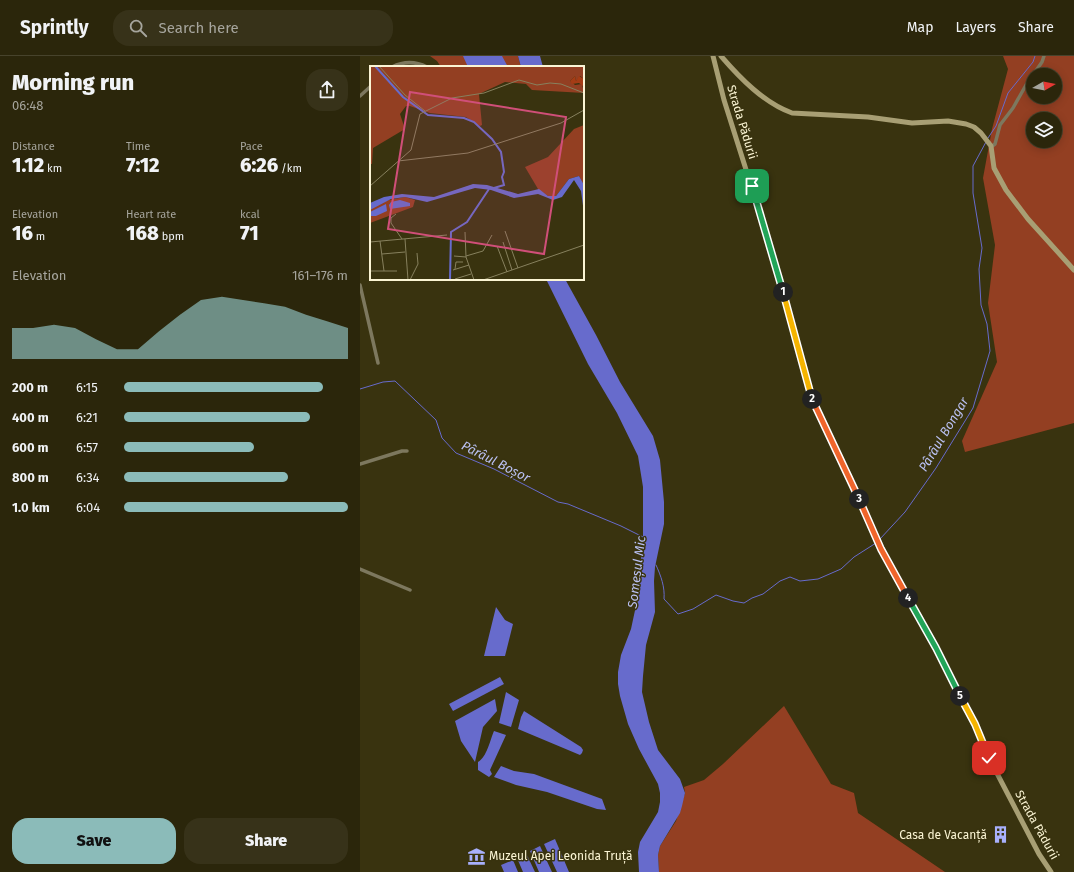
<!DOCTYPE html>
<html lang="en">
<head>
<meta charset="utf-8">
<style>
	body { margin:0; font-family:"Fira Sans",sans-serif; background:#373219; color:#f1f3f6; height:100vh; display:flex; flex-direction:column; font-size:15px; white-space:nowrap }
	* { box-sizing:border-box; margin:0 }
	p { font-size:13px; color:#a6a59d }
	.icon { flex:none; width:22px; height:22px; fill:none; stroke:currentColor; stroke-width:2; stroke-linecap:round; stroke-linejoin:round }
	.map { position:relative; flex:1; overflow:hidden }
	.panel { display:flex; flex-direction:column; background:#2b260b; width:360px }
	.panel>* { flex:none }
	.needle { width:26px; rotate:81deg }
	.tools { position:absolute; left:666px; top:12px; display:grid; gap:8px }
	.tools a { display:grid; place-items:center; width:36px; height:36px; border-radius:50%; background:#2b260b; box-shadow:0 2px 10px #0003,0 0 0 1px #47432c; font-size:20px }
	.pin { position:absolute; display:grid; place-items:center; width:34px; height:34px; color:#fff; margin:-17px; border-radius:8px; box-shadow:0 2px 6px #0006 }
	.km { position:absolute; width:20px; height:20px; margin:-10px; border-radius:50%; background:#222; color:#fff; font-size:11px; line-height:20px; text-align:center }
	.round { display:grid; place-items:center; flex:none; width:42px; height:42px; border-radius:16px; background:#373219 }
	.head { display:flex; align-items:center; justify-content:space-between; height:68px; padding:0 12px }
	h1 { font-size:22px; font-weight:800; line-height:30px }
	.metrics { display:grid; grid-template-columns:repeat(3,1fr); gap:6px; height:68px; padding:4px 12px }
	.metrics div { display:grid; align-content:center }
	.metrics b { font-size:20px; font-weight:800 }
	.metrics small { font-size:11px; font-weight:400 }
	.metrics p { font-size:11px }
	.chart { height:112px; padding:8px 12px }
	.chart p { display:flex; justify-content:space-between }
	.chart svg { width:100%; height:72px; margin-top:4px; fill:#8bbbb9; opacity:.7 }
	.button { display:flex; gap:8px; margin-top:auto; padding:8px 12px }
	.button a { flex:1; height:46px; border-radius:16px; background:#8bbbb9; color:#111; font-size:16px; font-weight:800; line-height:46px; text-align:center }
	.button a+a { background:#373219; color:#f1f3f6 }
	ul { padding:0 12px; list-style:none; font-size:13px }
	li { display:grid; grid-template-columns:64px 48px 1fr; align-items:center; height:30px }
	li i { height:10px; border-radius:5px; background:#8bbbb9 }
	header { display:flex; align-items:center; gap:24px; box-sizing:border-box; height:56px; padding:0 20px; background:#2b260b; border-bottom:1px solid #47432c }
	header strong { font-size:19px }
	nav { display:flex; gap:22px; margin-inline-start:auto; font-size:14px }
	.search { width:280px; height:36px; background:#373219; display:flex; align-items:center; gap:10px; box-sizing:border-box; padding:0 14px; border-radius:16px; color:#a6a59d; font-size:15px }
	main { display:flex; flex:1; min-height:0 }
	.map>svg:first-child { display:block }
</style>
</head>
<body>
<header>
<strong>Sprintly</strong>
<div class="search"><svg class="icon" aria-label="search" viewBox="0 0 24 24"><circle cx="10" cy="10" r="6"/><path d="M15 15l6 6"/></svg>Search here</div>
<nav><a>Map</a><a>Layers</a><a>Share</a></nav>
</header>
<main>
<section class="panel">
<div class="head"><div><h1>Morning run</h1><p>06:48</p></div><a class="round"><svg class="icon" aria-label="share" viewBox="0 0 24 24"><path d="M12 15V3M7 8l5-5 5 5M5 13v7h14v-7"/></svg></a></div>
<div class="metrics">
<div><p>Distance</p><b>1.12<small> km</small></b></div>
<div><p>Time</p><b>7:12</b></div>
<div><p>Pace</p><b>6:26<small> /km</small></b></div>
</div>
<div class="metrics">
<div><p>Elevation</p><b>16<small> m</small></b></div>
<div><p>Heart rate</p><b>168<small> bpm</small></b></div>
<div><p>kcal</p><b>71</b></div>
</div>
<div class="chart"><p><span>Elevation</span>161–176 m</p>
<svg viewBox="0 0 160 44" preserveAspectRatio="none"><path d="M0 44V25L10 25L20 23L30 25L40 32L50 38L60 38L70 27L80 17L90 8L100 6L110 8L120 10L130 12L140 17L150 21L160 25V44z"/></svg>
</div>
<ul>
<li><b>200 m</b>6:15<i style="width:89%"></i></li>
<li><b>400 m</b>6:21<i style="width:83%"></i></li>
<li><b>600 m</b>6:57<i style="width:58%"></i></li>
<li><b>800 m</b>6:34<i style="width:73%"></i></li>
<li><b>1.0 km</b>6:04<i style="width:100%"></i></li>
</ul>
<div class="button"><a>Save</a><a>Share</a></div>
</section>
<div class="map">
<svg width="714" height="816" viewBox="0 0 714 816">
	<rect width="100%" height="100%" fill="#39330f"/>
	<path fill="#933f22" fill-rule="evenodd" d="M70 0H158L161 11H81L77 5Z
		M643 0H714V367L605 396 602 385 637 306 628 247 635 189 623 122 632 73 648 13ZM673 19H695V41H673ZM673 63H695V85H673Z
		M424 650 471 728 494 737 498 757 585 816H299L298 799 300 790 316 765 325 737 324 731 344 724 363 708Z"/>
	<path fill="#676bcc" d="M103 0H142L148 11H108Z
		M158 0H180L183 11H161Z
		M186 223H205L236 279 260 326 293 380 300 404 304 446V468L295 511 294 525 295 556 286 589 283 620 282 636 289 666 298 694 320 723 325 737 322 750 320 757 300 790 298 799 299 816H279L278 796 280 786 298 756 300 746V737L298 728 279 693 268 668 260 640 258 628V616L261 599 271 573 277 545V521L283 493V431L278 400 257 357 228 308Z
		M136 551 145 564 153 568 145 600H124Z
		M140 621 144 628 93 655 89 648Z
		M146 636 159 644 151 671 139 667Z
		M135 643 137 655 123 671 115 706 101 685 95 665Z
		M164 655 221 691 223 694 222 697 220 699 158 673 161 661Z
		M134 675 146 679 130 714 132 718 129 721 118 714V706C127 701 130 684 134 675Z
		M141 710 154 715 174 718 242 743 246 754 237 753 187 736 156 729 134 721Z
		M195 783 209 816H197L184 788Z
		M180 790 192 816H179L170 795Z
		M166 797 175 816H163L157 802Z
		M153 804 158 816H144L141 809Z"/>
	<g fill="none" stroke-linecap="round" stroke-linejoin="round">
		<path stroke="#676bcc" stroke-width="1" d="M628 82 636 70 648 37 673 6 675 0
			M0 333 23 326 35 325 76 364 82 382 96 397 134 413 198 446 208 448 261 470 283 481
			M520 483 545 456 576 412 613 352 630 295 627 268 621 249 619 213 622 192 613 137V110L626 86
			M296 509C301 520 305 531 304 543L318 558 333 553 356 539 373 545 384 547 392 542 403 538 420 525 430 521 440 525 458 523 481 513 494 501 516 487"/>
		<path stroke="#7d785e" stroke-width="3.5" d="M32 11C44 5 55 5 67 11
			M673 19 682 6 684 0
			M0 40 11 30
			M631 91 635 88 640 69 653 52 666 29 673 19
			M0 229 18 307
			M0 408 42 395H47
			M0 513 50 534"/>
		<path stroke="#a89f74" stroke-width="5" d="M353 0 364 44 413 199 453 346 497 438 521 493 593 625 615 668 629 702 679 798 691 816
			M361 0C380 22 404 47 432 57L508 61 552 67 588 65 606 68 614 71 621 77 631 90 634 112 646 134 668 163 714 214"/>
	</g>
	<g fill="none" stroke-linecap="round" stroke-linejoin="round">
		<defs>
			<path id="split-1" d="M392 130 423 236"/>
			<path id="split-2" d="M423 236 452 343"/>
			<path id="split-3" d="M452 343 499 443"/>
			<path id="split-4" d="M499 443 521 493 548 542"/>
			<path id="split-5" d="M548 542 576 592 600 640"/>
			<path id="split-6" d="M600 640 615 668 629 702"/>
		</defs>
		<use href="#split-1" stroke="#fff" stroke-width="8"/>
		<use href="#split-2" stroke="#fff" stroke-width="8"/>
		<use href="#split-3" stroke="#fff" stroke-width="8"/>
		<use href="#split-4" stroke="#fff" stroke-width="8"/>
		<use href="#split-5" stroke="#fff" stroke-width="8"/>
		<use href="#split-6" stroke="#fff" stroke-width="8"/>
		<use href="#split-1" stroke="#22a559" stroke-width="5"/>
		<use href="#split-2" stroke="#f5b400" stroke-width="5"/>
		<use href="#split-3" stroke="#f0652b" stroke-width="5"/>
		<use href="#split-4" stroke="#f0652b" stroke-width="5"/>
		<use href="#split-5" stroke="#22a559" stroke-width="5"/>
		<use href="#split-6" stroke="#f5b400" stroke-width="5"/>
	</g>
	<defs>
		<symbol id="building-bare" viewBox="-9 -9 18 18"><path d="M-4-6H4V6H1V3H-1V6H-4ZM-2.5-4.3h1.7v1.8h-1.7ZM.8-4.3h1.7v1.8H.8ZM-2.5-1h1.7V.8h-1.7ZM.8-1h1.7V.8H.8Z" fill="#a8b0fc" stroke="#39330f" stroke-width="2.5" paint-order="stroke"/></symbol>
		<symbol id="museum-bare" viewBox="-9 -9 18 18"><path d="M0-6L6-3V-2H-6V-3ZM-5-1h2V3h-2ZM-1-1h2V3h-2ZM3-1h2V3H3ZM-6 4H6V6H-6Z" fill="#a8b0fc" stroke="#39330f" stroke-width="2.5" paint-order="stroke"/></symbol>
	</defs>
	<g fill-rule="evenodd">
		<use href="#building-bare" x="628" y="766" width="25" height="25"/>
		<use href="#museum-bare" x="104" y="788" width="25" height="25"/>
	</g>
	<g text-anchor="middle" stroke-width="3" stroke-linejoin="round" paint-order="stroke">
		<g font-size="12" fill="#fbf5d4" stroke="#39330f">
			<text transform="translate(382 66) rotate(73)" y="4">Strada Pădurii</text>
			<text transform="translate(677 769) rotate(61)" y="4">Strada Pădurii</text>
		</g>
		<g font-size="12" fill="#fbf5d4" stroke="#39330f" text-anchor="end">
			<text x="627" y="783">Casa de Vacanță</text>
			<text x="129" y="804" text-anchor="start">Muzeul Apei Leonida Truță</text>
		</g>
		<g font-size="13" font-style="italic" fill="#bac1f3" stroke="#39330f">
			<text transform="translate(583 378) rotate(-59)" y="5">Pârâul Bongar</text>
			<text transform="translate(136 405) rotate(27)" y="5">Pârâul Boșor</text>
			<text transform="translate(276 516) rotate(-83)" y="5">Someșul Mic</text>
		</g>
	</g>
	<g transform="translate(10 10)">
		<rect width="214" height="214" fill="#39330f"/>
		<path d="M0 0H214V13L210 10 206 15 205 10 200 15 205 19 212 18 214 27 162 24 156 18 135 16 109 28 112 59 110 60 96 51 60 47 40 40H36L30 48 35 63 3 82 2 98H0ZM214 59V120L209 110 199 113 186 130H178L168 123 155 101 178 91 204 63ZM35 131 45 134 43 141 0 157V141L14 135Z" fill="#933f22"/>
		<path d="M205 10 206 15 209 10 214 13V21L209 17 202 18 200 15Z" fill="#a53c15"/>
		<path d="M209 110 214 119V147L211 125 204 114 192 131 183 134 168 128 144 132 121 124 105 122 57 136 35 131 21 133 0 144V137L14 131 32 128 64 131 103 118 117 119 148 128 169 123 178 130H186L199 113ZM30 134 40 137V140L20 143 19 139 21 136ZM16 138 17 145 6 150H0V146Z" fill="#676bcc"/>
		<path fill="none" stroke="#676bcc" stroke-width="2" d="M5 0 33 31 58 49 94 52 104 56 122 73 131 86 134 106 132 111 134 119 124 122M80 214 81 166 97 156 119 123"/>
		<path fill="none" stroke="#87815e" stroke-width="1" d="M9 0 35 29 55 45M28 95 98 87 191 57 214 44M0 120 41 84 50 48 82 32 114 27 149 14 167 19 180 17 191 18 214 27M26 148 21 152V157L32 173M135 165 148 202M95 166 96 191 104 214M35 173 38 214M10 175 14 205M0 176 77 169M133 176 142 204M127 180 137 206M12 188 35 186M84 190 96 191M96 190 113 185 122 169M85 203 86 196H93M83 204 99 199M0 205H27M85 213 101 208M40 214 48 198 47 187M113 214 214 179"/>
		<path fill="#d04f79" fill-opacity="0.15" stroke="#d04f79" stroke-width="2" d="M40 26 196 51 174 188 18 163Z"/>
		<rect width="214" height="214" fill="none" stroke="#fbf5d4" stroke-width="2"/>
	</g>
</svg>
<div class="tools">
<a><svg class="needle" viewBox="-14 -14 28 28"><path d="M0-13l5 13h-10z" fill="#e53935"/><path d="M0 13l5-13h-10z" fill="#a6a59d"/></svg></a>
<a><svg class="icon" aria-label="layers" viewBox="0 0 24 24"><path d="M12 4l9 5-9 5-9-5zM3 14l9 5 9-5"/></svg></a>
</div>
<div class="pin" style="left:392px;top:130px;background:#1e9e55"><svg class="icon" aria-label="arrive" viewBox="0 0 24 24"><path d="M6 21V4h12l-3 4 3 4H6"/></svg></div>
<div class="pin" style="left:629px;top:702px;background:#d93025"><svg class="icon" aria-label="check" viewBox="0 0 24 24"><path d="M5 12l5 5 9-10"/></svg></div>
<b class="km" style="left:423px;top:236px">1</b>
<b class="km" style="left:452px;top:343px">2</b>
<b class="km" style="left:499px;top:443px">3</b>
<b class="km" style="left:548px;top:542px">4</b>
<b class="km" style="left:600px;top:640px">5</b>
</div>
</main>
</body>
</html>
